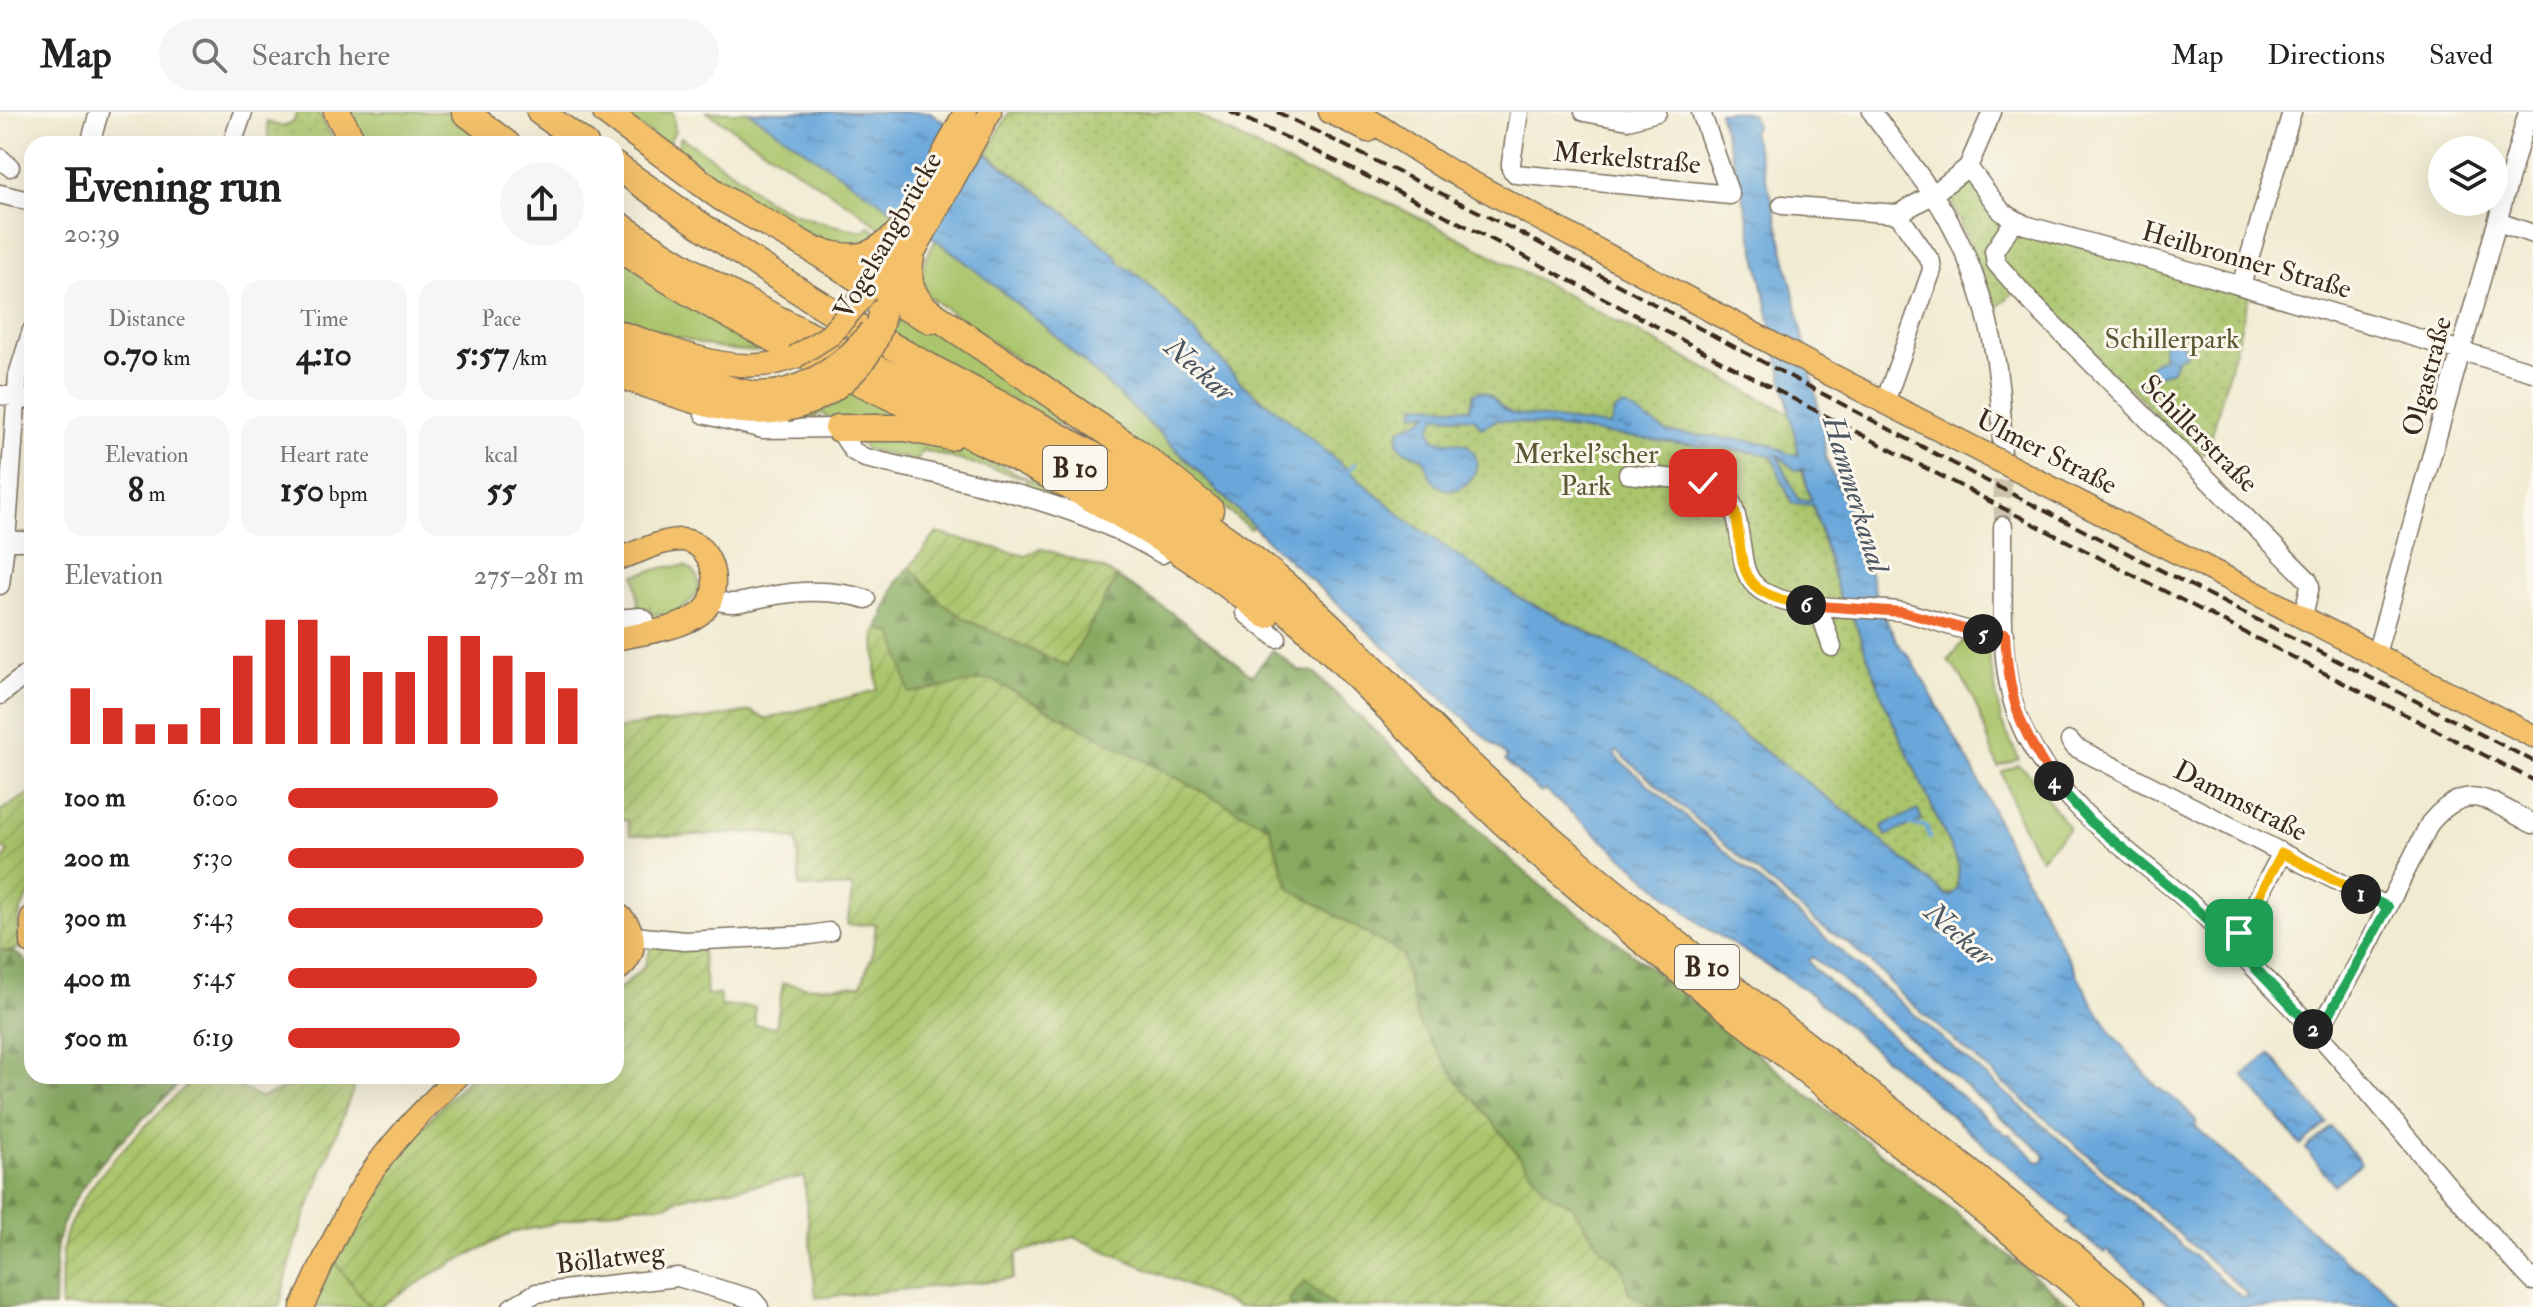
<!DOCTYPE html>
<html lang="en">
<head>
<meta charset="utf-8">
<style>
	body { margin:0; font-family:"IM FELL Double Pica",serif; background:#f6f6f6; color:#222; height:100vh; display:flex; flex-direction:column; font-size:30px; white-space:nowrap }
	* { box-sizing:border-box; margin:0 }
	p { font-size:26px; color:#767676 }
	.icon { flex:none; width:44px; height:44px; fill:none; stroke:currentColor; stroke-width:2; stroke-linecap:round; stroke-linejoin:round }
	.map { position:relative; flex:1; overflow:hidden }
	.drawer { position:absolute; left:24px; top:24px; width:600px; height:948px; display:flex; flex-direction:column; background:#fff; border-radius:24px; box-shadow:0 8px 32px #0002 }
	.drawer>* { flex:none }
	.controls { position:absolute; left:2428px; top:24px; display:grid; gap:16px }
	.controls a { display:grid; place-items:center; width:80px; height:80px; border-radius:50%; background:#fff; box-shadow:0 8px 32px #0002; font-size:40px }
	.pin { position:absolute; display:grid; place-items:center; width:68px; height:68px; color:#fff; margin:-34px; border-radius:16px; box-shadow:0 4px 12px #0006 }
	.km { position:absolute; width:40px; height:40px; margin:-20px; border-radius:50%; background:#222; color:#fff; font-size:22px; line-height:40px; text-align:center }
	.round { display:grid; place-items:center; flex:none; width:84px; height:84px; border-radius:42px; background:#f6f6f6 }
	.overview { display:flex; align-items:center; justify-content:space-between; height:136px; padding:0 40px }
	h1 { font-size:44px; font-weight:800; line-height:60px }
	.metrics { display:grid; grid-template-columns:repeat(3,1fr); gap:12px; height:136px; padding:8px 40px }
	.metrics div { display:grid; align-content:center; border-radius:20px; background:#f6f6f6; text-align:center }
	.metrics b { font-size:34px; font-weight:800 }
	.metrics small { font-size:22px; font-weight:400 }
	.metrics p { font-size:22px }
	.chart { height:224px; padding:16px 40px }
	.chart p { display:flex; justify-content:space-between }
	.chart svg { width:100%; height:144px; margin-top:8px; stroke:#d93025; stroke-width:6 }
	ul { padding:0 40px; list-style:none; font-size:26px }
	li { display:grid; grid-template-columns:128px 96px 1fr; align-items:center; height:60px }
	li i { height:20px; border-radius:10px; background:#d93025 }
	header { display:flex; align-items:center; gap:48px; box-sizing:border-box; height:112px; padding:0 40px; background:#fff; border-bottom:2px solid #e0e0e0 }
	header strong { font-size:38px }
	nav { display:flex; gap:44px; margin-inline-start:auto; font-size:28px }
	.search { width:560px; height:72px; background:#f6f6f6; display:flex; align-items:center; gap:20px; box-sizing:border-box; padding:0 28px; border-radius:44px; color:#767676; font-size:30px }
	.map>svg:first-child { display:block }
</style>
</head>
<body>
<header>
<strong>Map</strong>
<div class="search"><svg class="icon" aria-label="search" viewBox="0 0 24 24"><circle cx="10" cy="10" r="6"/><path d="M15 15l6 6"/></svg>Search here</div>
<nav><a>Map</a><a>Directions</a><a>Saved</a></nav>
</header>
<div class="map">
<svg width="2533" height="1195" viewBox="0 0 2533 1195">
	<defs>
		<pattern id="forest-firs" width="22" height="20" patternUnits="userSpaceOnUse" patternTransform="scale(2)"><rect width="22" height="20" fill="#87aa60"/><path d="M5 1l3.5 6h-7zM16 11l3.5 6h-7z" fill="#708b4f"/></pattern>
		<pattern id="park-dots" width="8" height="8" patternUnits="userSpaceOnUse" patternTransform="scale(2)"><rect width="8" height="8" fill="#aac56c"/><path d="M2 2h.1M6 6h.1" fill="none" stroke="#93a95d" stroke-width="1.8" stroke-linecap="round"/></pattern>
		<pattern id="garden-furrows" width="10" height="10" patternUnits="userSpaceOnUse" patternTransform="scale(2)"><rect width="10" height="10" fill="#aac56c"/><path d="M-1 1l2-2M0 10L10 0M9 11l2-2" fill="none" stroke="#93a95d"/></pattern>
		<pattern id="water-ripples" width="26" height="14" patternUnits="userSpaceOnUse" patternTransform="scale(2)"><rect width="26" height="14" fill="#69a7db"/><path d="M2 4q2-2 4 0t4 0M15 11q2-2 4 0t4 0" fill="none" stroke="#5888b1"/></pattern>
	</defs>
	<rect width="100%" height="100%" fill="#fbf7ec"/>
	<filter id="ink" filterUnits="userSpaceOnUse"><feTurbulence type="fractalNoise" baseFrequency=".0125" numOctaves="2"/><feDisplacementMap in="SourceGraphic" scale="16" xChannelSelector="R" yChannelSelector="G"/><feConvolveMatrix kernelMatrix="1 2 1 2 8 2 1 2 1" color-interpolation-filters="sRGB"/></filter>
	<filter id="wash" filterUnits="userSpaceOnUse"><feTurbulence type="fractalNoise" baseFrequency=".006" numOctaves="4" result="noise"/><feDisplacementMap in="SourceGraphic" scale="32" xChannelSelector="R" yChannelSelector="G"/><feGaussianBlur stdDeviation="1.8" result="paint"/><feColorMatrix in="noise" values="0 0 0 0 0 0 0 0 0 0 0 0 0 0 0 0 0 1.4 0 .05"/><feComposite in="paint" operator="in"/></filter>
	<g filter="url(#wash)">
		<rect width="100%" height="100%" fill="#f1ebd2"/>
		<path fill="#aac56c" stroke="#727845" stroke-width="2" d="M347 0H453L482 26 464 27V32H364Z
			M615 0H673L675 19 668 32Z
			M707 0H749L896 99 884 119 859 99Z
			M681 25 744 68C768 99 828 114 865 119L869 114 875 119 871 128 834 134 756 97 676 37Z
			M936 128C1052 211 1152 314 1253 414L1250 417 1220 392 928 184C916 159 923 151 936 128Z
			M616 141 781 237C725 247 669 221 616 205Z
			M904 201 946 222 1148 360 884 222 892 209 898 211Z
			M843 277 935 313 827 309 825 302H818L812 312 766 309Z
			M865 322 961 333 1096 401 1026 378V366L922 338 917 349 865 337 861 331Z
			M686 454C720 473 677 512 650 501V495L639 498 635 463 666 455Z
			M1963 529 1988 537 2001 609 2019 647 1998 655C1983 619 1977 577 1948 549Z
			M2018 653 2028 661 2069 716 2040 747 2018 705 2002 660Z
			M334 1149 370 1195H313Z"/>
		<path fill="url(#forest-firs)" stroke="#616a3f" stroke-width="2" d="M910 455 942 491 967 508 1067 554 1117 465 1172 501 1252 563 1273 538 1299 559 1313 560 1498 737 1551 782 1615 828 2073 1195H1652L1629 1181 1623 1155 1601 1137 1572 1094 1547 1080 1476 989 1466 981 1418 910 1402 842 1289 776 1269 715 990 567 908 582 894 523 878 516 896 471Z
			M0 839C16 839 22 844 32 856V964H175L182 969C140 1011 72 1068 58 1127 54 1149 55 1173 54 1195H0Z
			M1305 1169 1335 1195H1290V1186Z"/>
		<path fill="url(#park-dots)" stroke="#727845" stroke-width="2" d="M297 0H318L336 32H269L267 10 283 15 294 9Z
			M1009 0H1191L1301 58 1364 79 1450 121 1791 302 1802 358 1840 487 1851 500 1886 594 1959 754V769L1955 780 1946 783 1852 704 1641 547 1516 484 1408 409 1290 309 1242 272 1179 203 1140 165 1119 151 1118 146 1066 101 987 41Z
			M1968 70 1994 99 2249 184 2207 341C2181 337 2149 295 2130 275L2123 276 2021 174 1996 196 1953 95V80L1960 72Z"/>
		<path fill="url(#garden-furrows)" stroke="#727845" stroke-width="2" d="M937 421 1026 444 1040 436 1106 458 1117 465 1067 554 967 508 942 491 910 455Z
			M878 516 894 523 909 581 990 567 1269 715 1289 776 1402 842 1418 910 1466 981 1476 989 1547 1080 1572 1094 1601 1137 1623 1155 1629 1181 1652 1195H1335L1305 1169 1290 1186V1195H1237L1074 1125 1017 1141 1012 1167 816 1186 804 1065 684 1085 667 1093 632 1094 511 1121 436 1160 379 1195H370L334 1149C369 1076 412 1020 471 964H616V880L644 855 653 831 701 832 707 883 719 882 721 894 755 895V913L776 915 783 871 809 875 861 873 872 843 876 812 847 813 853 775H800L797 729 765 720 674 724 630 723 627 708 616 709V618L629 614 710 606 751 599 766 607 877 578 875 522Z
			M32 680V779L22 795 18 811 21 835 13 839H0V754L8 740 0 734V699Z
			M175 964H220L260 986 317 964H358L295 1132 279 1195H61C62 1173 60 1148 65 1127 77 1074 149 1011 187 973Z"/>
		<path fill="url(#water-ripples)" stroke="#52687c" stroke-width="2" fill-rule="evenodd" d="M749 0H930L1066 101 1118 146 1119 151 1140 165 1179 203 1242 272 1290 309 1408 409 1516 484 1641 547 1852 704 1946 783 1950 784 1957 777 1959 754 1886 594 1851 500 1840 487 1813 393 1792 391 1772 345 1766 342 1497 308 1481 316 1474 306 1437 304 1430 316 1434 327C1454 334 1467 323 1477 348 1477 369 1455 389 1435 371 1428 365 1428 355 1424 347L1404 339 1398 331 1399 319C1409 310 1420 312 1430 300L1414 302 1416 292 1470 297 1474 281 1480 279C1495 282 1499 298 1514 302L1610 314 1615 298 1625 294 1668 320 1767 331 1789 342 1799 343 1743 83 1719 0H1747L1748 3 1752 2 1756 14 1752 20 1771 83 1800 210 1824 322 1825 345 1854 410 1882 501 1901 536 1911 546 1978 667 2009 734 2089 885 2113 923 2156 974 2180 991 2196 1009V1015L2342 1146 2379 1171 2402 1195H2173L2107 1139 2104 1141 2067 1111 2070 1107 1806 878 1699 811 1545 678 1541 681 1505 649 1507 645 1270 431 1166 327 1048 217 949 137ZM1777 342 1795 358H1803L1811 388 1798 387ZM1615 640H1618L1818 812 1848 831 1885 864 1897 879 2238 1173 2247 1181V1185L2243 1186 1615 644ZM1812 845 1842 868 2044 1042V1049L2038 1050 2009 1022 2006 1023 1813 856 1808 848Z
			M2170 226C2180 226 2185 233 2186 242L2177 246 2172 258 2154 265 2148 260C2149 251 2155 249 2163 246V232Z
			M1918 698 1922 708 1886 724 1882 714Z
			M2270 942 2327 1011 2301 1033 2243 964Z
			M2331 1015 2361 1051 2334 1073 2306 1037Z"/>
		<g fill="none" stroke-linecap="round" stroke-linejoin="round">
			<path stroke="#69a7db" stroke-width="4" d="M1345 362 1355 352
				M1909 711 1911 713 1926 714 1930 726"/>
		</g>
	</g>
	<g filter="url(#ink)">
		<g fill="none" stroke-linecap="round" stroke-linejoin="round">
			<path stroke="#cdc4ae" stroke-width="18" stroke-dasharray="18 9" stroke-linecap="butt" d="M2002 341 2003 414"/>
			<defs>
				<path id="minor" d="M1519 0 1511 51V57L1516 62 1730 83 1701 0
					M1584 0 1628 8 1657 0
					M1872 0C1896 33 1923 65 1944 100 1986 173 2003 252 2002 336
					M90 32 99 0
					M232 32 243 0
					M0 46 10 55
					M1968 55 2002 100 2025 113 2163 151 2533 260
					M0 82 32 90
					M1782 93 1898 102
					M1898 102 1932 83 1968 55 1992 0
					M2014 109 1994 139 1996 151 2027 186 2308 468 2310 474 2303 504
					M2498 110 2533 122
					M2241 174 2292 0
					M0 283 32 288
					M1885 290 1932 158 1931 150 1898 102
					M704 302 763 317 838 316 853 339 865 346C964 369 1074 388 1162 442
					M1628 362C1651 365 1715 366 1728 385 1737 397 1738 417 1741 432 1743 445 1744 462 1754 472 1780 502 1866 493 1903 500 1937 507 1970 525 2005 522
					M2003 414C2004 479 1995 565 2026 624 2074 716 2158 752 2225 825 2261 864 2299 900 2334 940 2401 1016 2463 1096 2533 1169
					M0 429H32
					M0 473 7 416 18 263 32 218
					M711 487C735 495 743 489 766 485 800 478 833 477 866 487
					M1818 494 1832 535
					M1245 501 1277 526
					M616 507 640 505 645 508 648 519
					M2376 542 2528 0
					M0 583 32 558
					M2070 629 2075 635 2388 795
					M2239 821 2282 741
					M633 824 685 829 810 823 829 820
					M2317 921 2363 843 2430 711C2468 666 2489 689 2533 712
					M512 1195 536 1181 678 1165 752 1187 759 1195"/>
				<path id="major" d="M1330 0 1368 19
					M1357 0 1441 54 1816 255 1978 338
					M861 187 890 144 965 0
					M882 199 990 0
					M616 219C672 236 737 269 795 245
					M616 242 736 277 755 281 775 280
					M2015 357 2533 624
					M616 447C637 442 661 427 682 428 715 430 725 484 700 502 678 518 642 521 616 527
					M616 801C638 816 639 844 616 859
					M32 805V831
					M302 1195C322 1154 339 1111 364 1072 389 1032 424 997 458 964"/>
				<path id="highway" d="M337 0 354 32
					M465 0 507 32
					M540 0 585 32
					M606 0 722 86 812 137 870 174
					M616 54C705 117 793 179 888 232 1002 296 1122 352 1228 428 1309 486 1375 559 1445 629 1493 676 1543 721 1594 764 1770 911 1959 1044 2132 1195
					M616 111C805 243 1031 309 1218 443 1334 526 1423 641 1530 734 1715 895 1915 1037 2102 1195
					M616 134C822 275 1072 343 1266 503
					M823 140C862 152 877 142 905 115
					M911 146C906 167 911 184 927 198L1140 342 1210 398
					M889 187 931 208
					M616 262C669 278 730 308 786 296
					M838 316H906L950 325"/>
			</defs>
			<use href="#minor" stroke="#7b6e5d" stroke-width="21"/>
			<use href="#major" stroke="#7b6e5d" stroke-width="25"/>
			<use href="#highway" stroke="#7b6e5d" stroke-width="29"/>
			<use href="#minor" stroke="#fff" stroke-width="18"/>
			<use href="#major" stroke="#f4c16a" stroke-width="22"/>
			<use href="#highway" stroke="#f4c16a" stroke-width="26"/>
			<path stroke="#3b2a1e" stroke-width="4" stroke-dasharray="12 6" stroke-linecap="butt" d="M1230 0C1434 91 1628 201 1826 304 2061 427 2297 547 2533 668
				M1277 0 1511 116 1981 366 2533 649"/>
			<defs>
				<path id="major-bridge" d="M795 245 830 223 860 188
					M775 280C813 273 848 249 871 218
					M1978 338 2015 357"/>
				<path id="highway-bridge" d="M786 296C831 287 877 248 882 200"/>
			</defs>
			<use href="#major-bridge" stroke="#7b6e5d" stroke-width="25" stroke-linecap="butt"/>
			<use href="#highway-bridge" stroke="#7b6e5d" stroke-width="29" stroke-linecap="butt"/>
			<use href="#major-bridge" stroke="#f4c16a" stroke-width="22"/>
			<use href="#highway-bridge" stroke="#f4c16a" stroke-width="26"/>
		</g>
	</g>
	<g fill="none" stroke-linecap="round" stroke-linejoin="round" filter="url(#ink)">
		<defs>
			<path id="split-1" d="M2239 821 2282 741 2361 782"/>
			<path id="split-2" d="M2313 917 2317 921 2328 905 2388 795 2361 782"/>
			<path id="split-3" d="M2187 789 2224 823 2313 917"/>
			<path id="split-4" d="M2054 669 2091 710 2187 789"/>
			<path id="split-5" d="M1983 522H2005C2009 588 2018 614 2054 669"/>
			<path id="split-6" d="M1806 493 1903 500 1983 522"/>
			<path id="split-7" d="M1703 371C1755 382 1727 441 1753 472 1765 485 1790 490 1806 493"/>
		</defs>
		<use href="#split-1" stroke="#fff" stroke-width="16"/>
		<use href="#split-2" stroke="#fff" stroke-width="16"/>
		<use href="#split-3" stroke="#fff" stroke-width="16"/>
		<use href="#split-4" stroke="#fff" stroke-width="16"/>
		<use href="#split-5" stroke="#fff" stroke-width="16"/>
		<use href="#split-6" stroke="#fff" stroke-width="16"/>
		<use href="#split-7" stroke="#fff" stroke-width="16"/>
		<use href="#split-1" stroke="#f5b400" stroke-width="10"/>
		<use href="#split-2" stroke="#22a559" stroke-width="10"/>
		<use href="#split-3" stroke="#22a559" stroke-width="10"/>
		<use href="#split-4" stroke="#22a559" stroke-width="10"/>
		<use href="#split-5" stroke="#f0652b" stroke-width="10"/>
		<use href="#split-6" stroke="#f0652b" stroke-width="10"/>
		<use href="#split-7" stroke="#f5b400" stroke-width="10"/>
	</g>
	<g text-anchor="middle" stroke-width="6" stroke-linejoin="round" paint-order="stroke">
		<g fill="#fbf7ec" stroke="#75685c" stroke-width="2">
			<rect x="1043" y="334" width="64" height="44" rx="6"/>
			<rect x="1675" y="833" width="64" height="44" rx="6"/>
		</g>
		<g font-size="26" font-weight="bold" fill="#3b2a1e">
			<text x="1075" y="365">B 10</text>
			<text x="1707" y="864">B 10</text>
		</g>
		<g font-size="28" fill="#3b2a1e" stroke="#fbf7ec">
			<text transform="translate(1627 45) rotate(5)" y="10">Merkelstraße</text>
			<text transform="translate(887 123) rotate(-60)" y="10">Vogelsangbrücke</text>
			<text transform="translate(2247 147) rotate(16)" y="10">Heilbronner Straße</text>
			<text transform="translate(2426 264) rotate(-75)" y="10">Olgastraße</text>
			<text transform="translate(2200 321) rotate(45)" y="10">Schillerstraße</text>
			<text transform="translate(2047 339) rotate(27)" y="10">Ulmer Straße</text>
			<text transform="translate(2241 688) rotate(27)" y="10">Dammstraße</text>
			<text transform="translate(610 1145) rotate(-7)" y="10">Böllatweg</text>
		</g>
		<g font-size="28" fill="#5c5835" stroke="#fbf7ec">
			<text x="2172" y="236">Schillerpark</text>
			<text x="1586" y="351">Merkel'scher<tspan x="1586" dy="32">Park</tspan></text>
		</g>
		<g font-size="30" font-style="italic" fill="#4b5660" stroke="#fbf7ec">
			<text transform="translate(1200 257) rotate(41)" y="10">Neckar</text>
			<text transform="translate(1856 382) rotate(73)" y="10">Hammerkanal</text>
			<text transform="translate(1960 822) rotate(41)" y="10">Neckar</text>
		</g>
	</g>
</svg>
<div class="controls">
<a><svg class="icon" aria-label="layers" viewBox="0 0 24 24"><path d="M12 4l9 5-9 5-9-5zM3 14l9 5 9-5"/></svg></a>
</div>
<div class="pin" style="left:2239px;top:821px;background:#1e9e55"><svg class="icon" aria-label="arrive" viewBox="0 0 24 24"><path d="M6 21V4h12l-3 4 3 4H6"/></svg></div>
<div class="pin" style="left:1703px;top:371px;background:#d93025"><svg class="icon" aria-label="check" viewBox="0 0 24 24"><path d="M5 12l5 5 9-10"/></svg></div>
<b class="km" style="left:2361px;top:782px">1</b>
<b class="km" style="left:2313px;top:917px">2</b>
<b class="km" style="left:2054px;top:669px">4</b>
<b class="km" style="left:1983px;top:522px">5</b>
<b class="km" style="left:1806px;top:493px">6</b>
<section class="drawer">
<div class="overview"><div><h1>Evening run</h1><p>20:39</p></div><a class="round"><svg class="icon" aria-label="share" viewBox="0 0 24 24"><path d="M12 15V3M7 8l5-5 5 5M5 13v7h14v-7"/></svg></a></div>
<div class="metrics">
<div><p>Distance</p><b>0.70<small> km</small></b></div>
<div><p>Time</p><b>4:10</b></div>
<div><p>Pace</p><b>5:57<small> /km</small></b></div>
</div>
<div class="metrics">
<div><p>Elevation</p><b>8<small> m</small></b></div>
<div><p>Heart rate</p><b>150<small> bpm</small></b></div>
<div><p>kcal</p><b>55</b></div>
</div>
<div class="chart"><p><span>Elevation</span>275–281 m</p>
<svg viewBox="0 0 160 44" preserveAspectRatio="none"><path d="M5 44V27M15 44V33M25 44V38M35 44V38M45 44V33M55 44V17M65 44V6M75 44V6M85 44V17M95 44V22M105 44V22M115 44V11M125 44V11M135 44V17M145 44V22M155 44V27"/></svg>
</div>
<ul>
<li><b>100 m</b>6:00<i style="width:71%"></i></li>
<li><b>200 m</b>5:30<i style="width:100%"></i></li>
<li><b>300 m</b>5:43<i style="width:86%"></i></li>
<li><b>400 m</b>5:45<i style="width:84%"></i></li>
<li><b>500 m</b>6:19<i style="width:58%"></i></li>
</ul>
</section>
</div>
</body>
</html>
